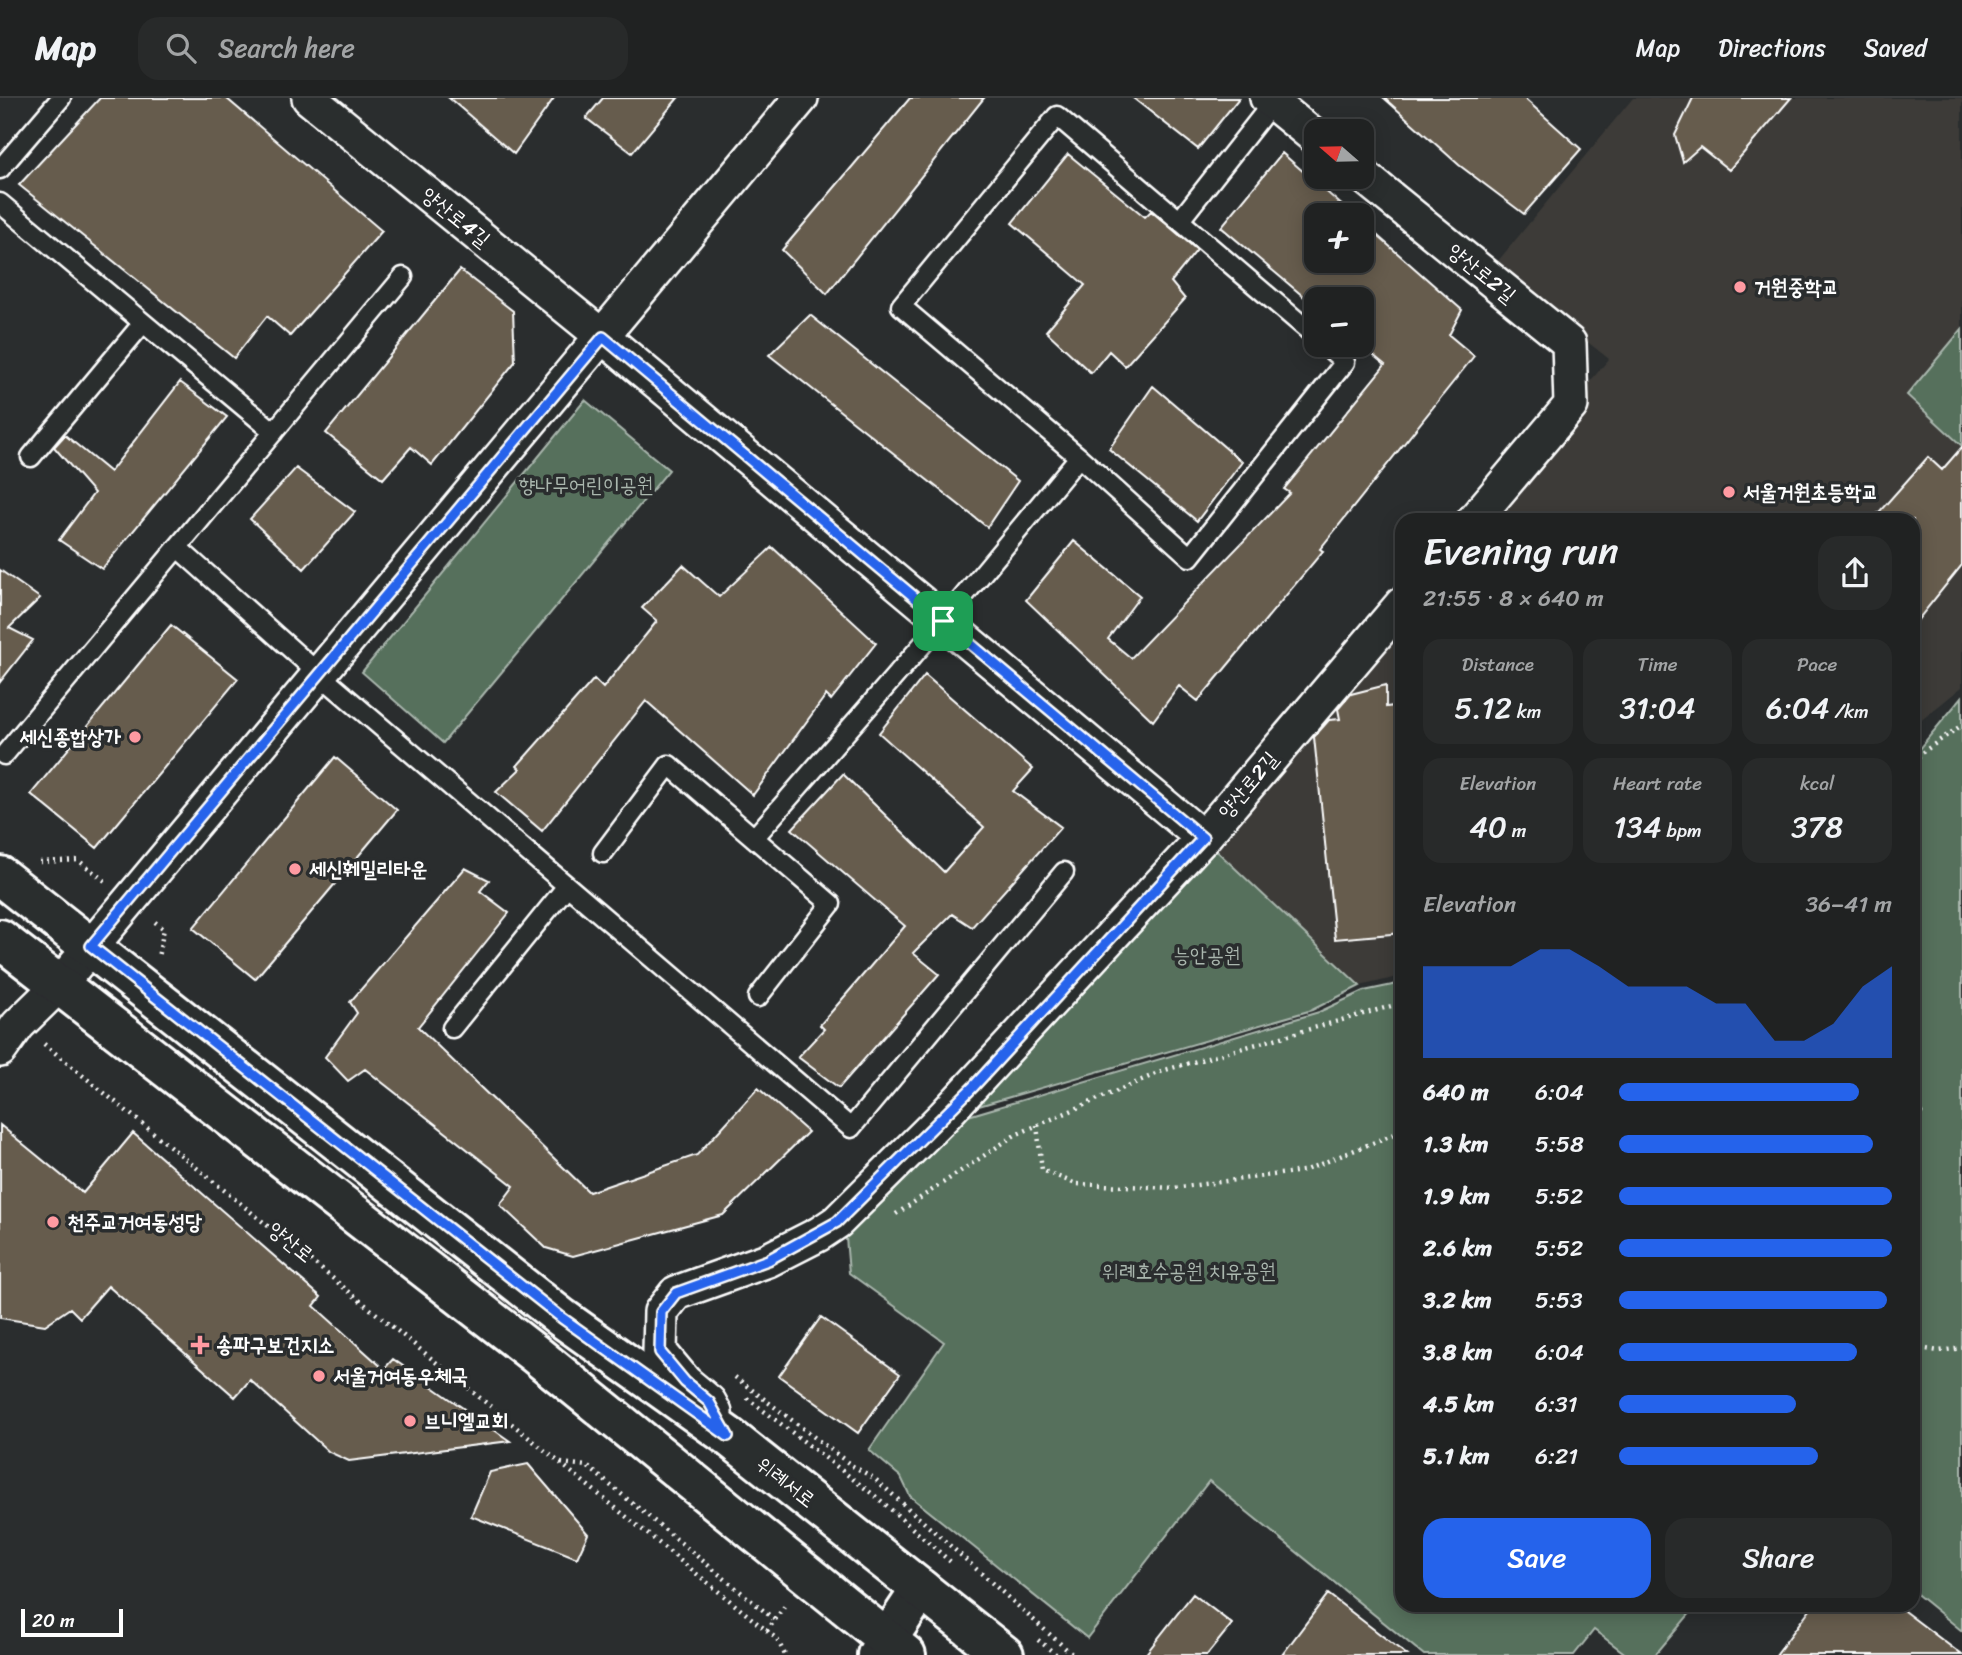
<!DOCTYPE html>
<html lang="en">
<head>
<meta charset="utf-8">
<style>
	body { margin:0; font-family:Sriracha,"Poor Story",sans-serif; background:#282a2a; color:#f1f3f6; height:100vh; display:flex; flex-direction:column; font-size:26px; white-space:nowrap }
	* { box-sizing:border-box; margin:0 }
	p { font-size:23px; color:#a2a4a5 }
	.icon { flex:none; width:38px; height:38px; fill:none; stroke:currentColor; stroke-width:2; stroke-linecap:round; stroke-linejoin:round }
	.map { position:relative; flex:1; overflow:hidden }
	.panel { position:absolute; left:1395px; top:415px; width:525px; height:1099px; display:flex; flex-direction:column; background:#202222; border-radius:21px; box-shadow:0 4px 18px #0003,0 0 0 2px #3d3f40 }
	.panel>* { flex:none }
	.needle { width:46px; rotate:290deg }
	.tools { position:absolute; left:1304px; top:21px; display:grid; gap:14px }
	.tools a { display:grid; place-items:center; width:70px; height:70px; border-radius:14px; background:#202222; box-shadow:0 4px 18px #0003,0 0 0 2px #3d3f40; font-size:35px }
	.scale { position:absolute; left:21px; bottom:18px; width:102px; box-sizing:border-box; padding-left:7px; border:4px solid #fff; border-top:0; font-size:19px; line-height:24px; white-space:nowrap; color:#fff; -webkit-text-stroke:5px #2a2d2e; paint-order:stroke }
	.pin { position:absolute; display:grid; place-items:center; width:60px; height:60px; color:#fff; margin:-30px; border-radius:14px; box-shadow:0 4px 10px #0006 }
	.round { display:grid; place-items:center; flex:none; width:74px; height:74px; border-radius:21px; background:#282a2a }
	.summary { display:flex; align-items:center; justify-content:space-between; height:119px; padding:0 28px }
	h1 { font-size:38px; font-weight:600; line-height:52px }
	.metrics { display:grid; grid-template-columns:repeat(3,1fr); gap:10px; height:119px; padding:7px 28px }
	.metrics div { display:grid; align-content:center; border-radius:18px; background:#282a2a; text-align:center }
	.metrics b { font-size:30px; font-weight:600 }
	.metrics small { font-size:19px; font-weight:400 }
	.metrics p { font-size:19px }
	.chart { height:196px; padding:14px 28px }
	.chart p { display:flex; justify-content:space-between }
	.chart svg { width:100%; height:126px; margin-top:7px; fill:#2563eb; opacity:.7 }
	.primary-button { display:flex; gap:14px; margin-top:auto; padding:14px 28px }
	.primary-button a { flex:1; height:80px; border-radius:21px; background:#2563eb; color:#fff; font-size:28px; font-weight:600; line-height:80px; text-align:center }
	.primary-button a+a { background:#282a2a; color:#f1f3f6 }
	ul { padding:0 28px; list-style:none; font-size:23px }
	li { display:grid; grid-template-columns:112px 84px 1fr; align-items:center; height:52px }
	li i { height:18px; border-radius:9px; background:#2563eb }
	header { display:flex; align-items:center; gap:42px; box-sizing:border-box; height:98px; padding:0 35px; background:#202222; border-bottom:2px solid #3d3f40 }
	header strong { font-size:33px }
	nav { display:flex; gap:38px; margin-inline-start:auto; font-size:24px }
	.search { width:490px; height:63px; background:#282a2a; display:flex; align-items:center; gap:18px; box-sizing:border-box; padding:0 24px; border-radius:21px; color:#a2a4a5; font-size:26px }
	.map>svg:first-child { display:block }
</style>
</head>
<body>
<header>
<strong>Map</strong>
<div class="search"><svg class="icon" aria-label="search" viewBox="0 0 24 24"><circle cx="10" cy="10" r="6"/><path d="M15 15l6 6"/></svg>Search here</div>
<nav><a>Map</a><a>Directions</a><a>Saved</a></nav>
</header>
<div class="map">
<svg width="1962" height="1557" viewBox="0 0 1962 1557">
	<rect width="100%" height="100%" fill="#2a2d2e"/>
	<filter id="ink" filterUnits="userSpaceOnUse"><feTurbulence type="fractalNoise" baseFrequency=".0143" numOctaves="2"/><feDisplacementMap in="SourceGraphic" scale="14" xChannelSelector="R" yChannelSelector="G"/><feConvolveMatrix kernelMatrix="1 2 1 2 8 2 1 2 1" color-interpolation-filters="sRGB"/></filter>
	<g filter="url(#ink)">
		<path fill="#3c3b38" d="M1633 0H1962V589L1913 629V422H1473L1609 261 1493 169Z
			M1402 505V878L1360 888 1203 740Z"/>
		<path fill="#566f5c" stroke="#aab7ae" stroke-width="2" d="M1962 231V348L1907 297Z
			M585 302 669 372 443 645 362 574Z
			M1962 599V1533L1913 1493V658Z
			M1203 740 1360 888 1312 912 944 1018Z
			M1402 885V1507H1697L1655 1557H1627L1594 1532 1574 1557H1424L1209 1383 1087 1540 910 1398 901 1379 869 1352 944 1244 849 1175 845 1128 958 1021 1319 914 1364 893Z"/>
		<path fill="#665c4e" stroke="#fff" stroke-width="2" d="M100 0H226L382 133 290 238 267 218 234 260 19 87Z
			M449 0H554L514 56Z
			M603 0H678L632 55 586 20Z
			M910 0H984L827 196 782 152Z
			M1133 0H1239L1198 51Z
			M1384 0H1524L1581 51 1524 116 1459 67Z
			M1693 0H1791L1729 72 1700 49 1683 64 1675 37Z
			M1282 55 1353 117H1316V163H1362V124L1462 212 1449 237 1474 258 1320 451 1323 453 1198 603 1179 588 1153 623 1026 502 1074 443 1140 498 1108 541 1131 560 1290 395 1284 391 1385 267 1361 247 1362 201H1316V209L1221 129Z
			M1068 56 1145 119 1151 113 1197 152 1171 184 1185 201 1125 268 1109 253 1091 275 1046 233 1085 187 1012 125Z
			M460 172 513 213 515 264 432 367 411 349 383 381 326 335Z
			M810 217 1018 383 987 429 769 257Z
			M180 284 227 319 102 471 59 442 94 395 54 349 65 337 110 374Z
			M1153 288 1242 364 1197 423 1109 351Z
			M1962 349V467L1913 528V422H1872L1928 359 1942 372Z
			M296 370 355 414 304 471 250 421Z
			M772 449 876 545 831 602 826 597 753 697 646 603 542 733 496 694 520 671 517 668 594 581 603 590 657 523 642 510 683 467 719 499Z
			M0 472 40 500 9 530 33 542 0 584Z
			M171 527 238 581 97 750 31 696Z
			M925 577 1033 671 1013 693 1061 729 972 829 952 816 913 855 939 876 839 990 798 959 824 931 820 927 905 828 792 731 843 676 944 774 984 729 879 635Z
			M1386 587V609L1402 607V835L1335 841 1314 639 1329 622 1340 621 1338 611 1351 596Z
			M335 659 397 712 255 881 193 830Z
			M465 770 489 782 480 793 509 815 418 929 589 1094 697 1057 758 990 808 1034 723 1117 573 1158 546 1150 500 1107 514 1088 365 971 348 983 325 959 357 915 350 904Z
			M0 1027 83 1095 133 1035 321 1199 314 1208 384 1271 393 1261 510 1343 349 1363 329 1354 250 1282 235 1299 108 1188 80 1220 70 1210 45 1227 0 1220Z
			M821 1219 900 1276 858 1335 779 1278Z
			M528 1366 588 1436 577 1460 471 1418 490 1374Z
			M1193 1496 1232 1526 1207 1557H1145Z
			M1328 1496 1407 1557H1282Z
			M1813 1507H1896L1962 1557H1776Z"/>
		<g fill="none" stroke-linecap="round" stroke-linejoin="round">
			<defs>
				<path id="lane" d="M0 71 61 0
					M0 105 274 334
					M1180 122 1273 4
					M1316 239 1057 18 901 208 1079 359 1190 459 1345 264 1325 247
					M31 359 143 225
					M178 450 319 576 851 1030 1064 774
					M4 657 403 179
					M754 740 943 523 1079 359
					M603 755 669 667 831 806 758 899
					M452 930 567 788"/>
				<path id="street" d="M309 0 603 239 1203 740
					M1267 0 1316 40
					M1362 77 1569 245 1571 307 1474 422
					M0 952 18 927 59 887 801 0
					M715 1315 709 1304 685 1284 660 1254 661 1214 676 1195 768 1162 819 1136 837 1124 944 1018 1203 740 1402 506"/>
				<path id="secondary" d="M877 1557 921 1491"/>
				<path id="primary" d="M0 778 562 1220 728 1338 1004 1557
					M0 841 535 1256 906 1557"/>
			</defs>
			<use href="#lane" stroke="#fff" stroke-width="23"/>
			<use href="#street" stroke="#fff" stroke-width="38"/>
			<use href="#secondary" stroke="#fff" stroke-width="44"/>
			<use href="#primary" stroke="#fff" stroke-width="44"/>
			<path stroke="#fff" stroke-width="4.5" stroke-dasharray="2 5" stroke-linecap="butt" d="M1913 673 1920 656 1962 627
				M40 764 78 762 105 783
				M155 824 164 831 158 859
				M44 946 777 1541 785 1557
				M1913 972 1921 1015 1913 1019
				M1037 1027 1042 1072 1076 1086 1174 1090 1303 1073 1402 1033
				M896 1116 1015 1037 1165 972 1402 905
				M1913 1249 1939 1253 1962 1250
				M735 1279 851 1367 874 1380 1073 1557
				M747 1300 879 1401 953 1466
				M561 1365 587 1368 775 1522
				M767 1533 787 1505
				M1038 1542 1057 1557"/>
			<use href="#lane" stroke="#2a2d2e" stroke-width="18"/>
			<use href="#street" stroke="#2a2d2e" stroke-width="33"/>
			<use href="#secondary" stroke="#2a2d2e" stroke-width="38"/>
			<use href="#primary" stroke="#2a2d2e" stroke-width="38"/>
		</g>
	</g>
	<g fill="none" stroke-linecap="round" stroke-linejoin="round" filter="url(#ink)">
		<defs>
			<path id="route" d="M603 239 1203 740 974 988 837 1124 768 1162 676 1195 661 1214 660 1254 685 1284 709 1304 728 1338 562 1220 91 848Z"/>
		</defs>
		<use href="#route" stroke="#fff" stroke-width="14"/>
		<use href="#route" stroke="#2563eb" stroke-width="9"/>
	</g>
	<g fill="#ff9aa2" stroke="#2a2d2e" stroke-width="2.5">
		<circle cx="1740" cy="189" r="7"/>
		<circle cx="1729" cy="394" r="7"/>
		<circle cx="135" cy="639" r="7"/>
		<circle cx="295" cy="771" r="7"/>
		<circle cx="53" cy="1124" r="7"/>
		<path d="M196.5 1236.5h7v7h7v7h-7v7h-7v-7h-7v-7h7z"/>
		<circle cx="319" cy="1278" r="7"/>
		<circle cx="410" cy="1323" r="7"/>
	</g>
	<g text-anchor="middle" stroke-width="7" stroke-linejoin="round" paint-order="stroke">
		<g font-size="21" fill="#fff" stroke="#2a2d2e">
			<text transform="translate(456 119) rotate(39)" y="7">양산로4길</text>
			<text transform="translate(1482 175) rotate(39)" y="7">양산로2길</text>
			<text transform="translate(1248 687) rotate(-50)" y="7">양산로2길</text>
			<text transform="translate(291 1144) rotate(39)" y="7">양산로</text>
			<text transform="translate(786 1384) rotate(38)" y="7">위례서로</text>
		</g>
		<g font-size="21" font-weight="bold" fill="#fff" stroke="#2a2d2e" text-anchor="start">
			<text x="1754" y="196">거원중학교</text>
			<text x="1743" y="401">서울거원초등학교</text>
			<text x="121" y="646" text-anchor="end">세신종합상가</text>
			<text x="309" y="778">세신훼밀리타운</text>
			<text x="67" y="1131">천주교거여동성당</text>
			<text x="216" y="1254">송파구보건지소</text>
			<text x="333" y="1285">서울거여동우체국</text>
			<text x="424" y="1330">브니엘교회</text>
		</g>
		<g font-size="21" fill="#aab7ae" stroke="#2a2d2e">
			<text x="586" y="394">향나무어린이공원</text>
			<text x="1207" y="864">능안공원</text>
			<text x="1189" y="1180">위례호수공원 치유공원</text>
		</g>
	</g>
</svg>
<div class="tools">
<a><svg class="needle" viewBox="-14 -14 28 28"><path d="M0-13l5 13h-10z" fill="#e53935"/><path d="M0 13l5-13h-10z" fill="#a2a4a5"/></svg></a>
<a>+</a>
<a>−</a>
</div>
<div class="scale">20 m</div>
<div class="pin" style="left:943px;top:523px;background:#1e9e55"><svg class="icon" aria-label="arrive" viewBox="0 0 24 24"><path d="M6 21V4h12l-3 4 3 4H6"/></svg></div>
<section class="panel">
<div class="summary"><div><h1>Evening run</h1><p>21:55 · 8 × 640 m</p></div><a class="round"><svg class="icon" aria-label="share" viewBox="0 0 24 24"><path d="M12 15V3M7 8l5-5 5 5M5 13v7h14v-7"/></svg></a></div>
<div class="metrics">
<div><p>Distance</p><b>5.12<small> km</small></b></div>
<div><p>Time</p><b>31:04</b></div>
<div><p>Pace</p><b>6:04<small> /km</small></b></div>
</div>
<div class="metrics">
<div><p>Elevation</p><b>40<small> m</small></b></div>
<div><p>Heart rate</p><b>134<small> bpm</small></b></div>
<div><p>kcal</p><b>378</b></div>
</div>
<div class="chart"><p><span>Elevation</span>36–41 m</p>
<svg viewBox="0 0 160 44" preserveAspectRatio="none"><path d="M0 44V12L10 12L20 12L30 12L40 6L50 6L60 12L70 19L80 19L90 19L100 25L110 25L120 38L130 38L140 32L150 19L160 12V44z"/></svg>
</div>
<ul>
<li><b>640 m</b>6:04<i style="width:88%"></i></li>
<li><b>1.3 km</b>5:58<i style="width:93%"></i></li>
<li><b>1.9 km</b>5:52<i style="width:100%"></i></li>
<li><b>2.6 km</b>5:52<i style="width:100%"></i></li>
<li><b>3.2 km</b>5:53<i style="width:98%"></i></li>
<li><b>3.8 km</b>6:04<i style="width:87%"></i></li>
<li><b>4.5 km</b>6:31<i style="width:65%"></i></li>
<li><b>5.1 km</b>6:21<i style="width:73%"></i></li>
</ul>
<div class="primary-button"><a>Save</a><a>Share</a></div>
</section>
</div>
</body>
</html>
